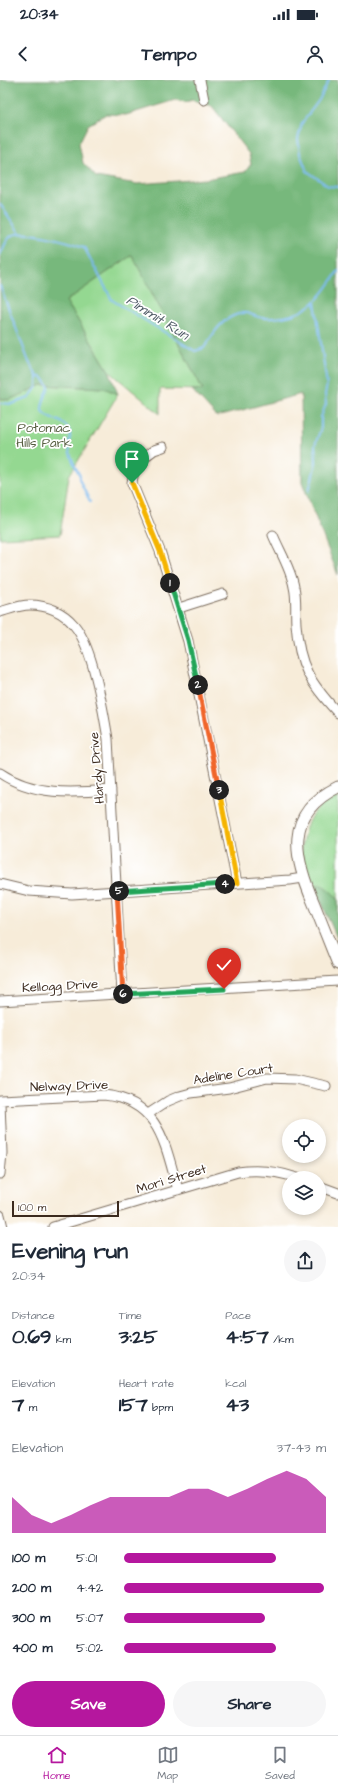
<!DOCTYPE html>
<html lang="en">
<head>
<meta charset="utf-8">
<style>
	body { margin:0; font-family:"Architects Daughter",sans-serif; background:#f6f6f7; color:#1f2937; height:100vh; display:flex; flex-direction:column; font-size:15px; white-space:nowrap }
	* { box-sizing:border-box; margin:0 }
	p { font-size:13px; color:#747a83 }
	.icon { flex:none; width:22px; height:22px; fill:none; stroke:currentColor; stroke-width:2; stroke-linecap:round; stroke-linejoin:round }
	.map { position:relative; height:1147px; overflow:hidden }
	.panel { display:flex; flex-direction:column; background:#fff; flex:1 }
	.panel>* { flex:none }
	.fabs { position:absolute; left:282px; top:1039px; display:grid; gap:8px }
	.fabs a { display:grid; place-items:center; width:44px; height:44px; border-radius:50%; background:#fff; box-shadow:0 2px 6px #0003; font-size:20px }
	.scale { position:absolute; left:12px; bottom:10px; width:107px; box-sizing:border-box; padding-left:4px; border:2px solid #3b2a1e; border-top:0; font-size:11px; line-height:14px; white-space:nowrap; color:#3b2a1e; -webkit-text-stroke:3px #fff; paint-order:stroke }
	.pin { position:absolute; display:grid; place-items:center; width:34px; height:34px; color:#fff; margin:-41px -17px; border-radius:50% 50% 50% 0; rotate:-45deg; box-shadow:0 0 4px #0007 }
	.pin .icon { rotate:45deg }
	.km { position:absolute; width:20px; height:20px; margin:-10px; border-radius:50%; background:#222; color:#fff; font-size:11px; line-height:20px; text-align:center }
	.round { display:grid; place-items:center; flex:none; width:42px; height:42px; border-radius:21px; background:#f6f6f7 }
	.overview { display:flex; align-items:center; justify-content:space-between; height:68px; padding:0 12px }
	h1 { font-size:22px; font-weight:700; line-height:30px }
	.figures { display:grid; grid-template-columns:repeat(3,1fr); gap:6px; height:68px; padding:4px 12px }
	.figures div { display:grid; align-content:center }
	.figures b { font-size:20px; font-weight:700 }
	.figures small { font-size:11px; font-weight:400 }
	.figures p { font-size:11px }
	.chart { height:112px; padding:8px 12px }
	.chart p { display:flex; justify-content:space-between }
	.chart svg { width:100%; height:72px; margin-top:4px; fill:#b5179e; opacity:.7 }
	.cta { display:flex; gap:8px; margin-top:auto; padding:8px 12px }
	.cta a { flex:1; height:46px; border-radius:24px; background:#b5179e; color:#fff; font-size:16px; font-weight:700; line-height:46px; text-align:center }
	.cta a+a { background:#f6f6f7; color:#1f2937 }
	ul { padding:0 12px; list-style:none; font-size:13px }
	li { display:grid; grid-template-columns:64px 48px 1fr; align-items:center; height:30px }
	li i { height:10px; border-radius:5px; background:#b5179e }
	.status { display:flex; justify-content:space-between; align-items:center; height:28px; padding:0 20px; background:#fff; direction:ltr }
	.status svg { height:11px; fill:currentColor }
	header { display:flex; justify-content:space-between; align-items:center; height:52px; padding:0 12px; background:#fff; font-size:18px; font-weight:700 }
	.dock { display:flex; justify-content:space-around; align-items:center; height:56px; border-top:1px solid #e0e1e3; background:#fff; font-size:11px; color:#747a83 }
	.dock a { display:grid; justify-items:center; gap:2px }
	.dock .current { color:#b5179e }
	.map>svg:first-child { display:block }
</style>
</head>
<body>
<div class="status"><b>20:34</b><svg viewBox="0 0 49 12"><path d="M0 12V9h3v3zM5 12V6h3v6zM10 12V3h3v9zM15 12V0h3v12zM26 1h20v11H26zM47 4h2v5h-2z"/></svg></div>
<header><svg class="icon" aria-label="back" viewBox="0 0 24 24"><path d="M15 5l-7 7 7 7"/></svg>Tempo<svg class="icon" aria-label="person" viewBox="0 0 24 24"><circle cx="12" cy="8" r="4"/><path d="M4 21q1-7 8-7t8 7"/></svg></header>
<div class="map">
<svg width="338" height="1147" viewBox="0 0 338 1147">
	<rect width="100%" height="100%" fill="#fff"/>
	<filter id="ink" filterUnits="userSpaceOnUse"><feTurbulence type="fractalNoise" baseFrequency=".025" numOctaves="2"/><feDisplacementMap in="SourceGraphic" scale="8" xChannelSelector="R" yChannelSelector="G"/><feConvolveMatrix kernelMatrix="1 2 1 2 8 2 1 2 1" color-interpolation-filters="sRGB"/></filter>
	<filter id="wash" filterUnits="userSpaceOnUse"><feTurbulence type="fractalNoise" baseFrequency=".012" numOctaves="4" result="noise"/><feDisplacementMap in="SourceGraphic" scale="16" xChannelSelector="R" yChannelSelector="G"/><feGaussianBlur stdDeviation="0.9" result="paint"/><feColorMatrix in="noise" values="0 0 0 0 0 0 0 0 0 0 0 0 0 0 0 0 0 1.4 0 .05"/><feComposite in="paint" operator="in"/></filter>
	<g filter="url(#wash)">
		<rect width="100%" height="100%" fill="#f7ecd9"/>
		<path fill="#94d891" stroke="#688158" d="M132 175 203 310 160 309V334L109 291 66 221Z
			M42 305 104 308 118 314 69 396 60 455 0 458V318L9 320Z
			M338 716V860L301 777C300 770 302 763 304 755 309 733 318 726 338 716Z"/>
		<path fill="#77b87b" stroke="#59714c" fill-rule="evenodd" d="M0 0H338V495L302 402 301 314 217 337 192 310H203L132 175 66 221 109 291 118 314 104 308 42 305 9 320 0 318ZM175 20 186 22 192 20 212 26 249 74 251 84 245 92 206 99 137 104 96 97 83 83 79 63 88 45 106 34 126 35Z
			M322 804 338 818V860L314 805Z"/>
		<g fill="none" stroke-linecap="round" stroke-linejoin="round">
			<path stroke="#7cbbf0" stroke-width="2" d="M329 0 319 20 302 43 298 59 300 74 307 91 328 106 338 107
				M0 124 19 152
				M0 175C3 169 6 160 11 156 21 148 71 162 84 167L112 220 195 271 204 268C214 253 220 240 238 234 248 230 255 238 265 238 303 240 320 221 338 191
				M0 206 29 282 37 296V307L29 318 12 324 0 323
				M37 296 43 298 49 307C47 315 41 322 42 331 49 340 63 339 68 348 73 356 68 359 69 367 69 376 76 388 80 396V401L90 422
				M309 411 316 382 315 365 321 348V337L326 324 325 314 327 305 315 222"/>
		</g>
	</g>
	<g filter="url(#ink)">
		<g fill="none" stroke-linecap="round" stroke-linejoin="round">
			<defs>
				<path id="minor" d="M200 0 204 20
					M163 367 154 370 142 379 134 390 132 403 160 471 188 561 237 803
					M273 455C280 472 291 489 294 507 297 519 295 531 296 544 299 586 310 603 338 633
					M179 528 223 514
					M0 532C10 529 20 525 30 525 47 525 63 532 74 545 93 567 103 629 108 659L122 914
					M0 693C34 716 72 713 111 710
					M0 804 29 811 72 814 290 800 303 798
					M0 921 338 901
					M0 1020 104 1015C160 1021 165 1065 178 1110
					M0 1023 2 1073 0 1094
					M148 1034 168 1021 180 1016 191 1013 229 1008 267 998 295 999 326 1006
					M319 1106 338 1113
					M0 1135 3 1147
					M53 1147 238 1092C259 1089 277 1091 297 1098"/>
				<path id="major" d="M338 707C283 734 294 777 314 824 322 844 330 864 338 884"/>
			</defs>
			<use href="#minor" stroke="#7d6e5f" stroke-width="11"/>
			<use href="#major" stroke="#7d6e5f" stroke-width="13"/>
			<use href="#minor" stroke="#fff" stroke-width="9"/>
			<use href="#major" stroke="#fff" stroke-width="11"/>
		</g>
	</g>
	<g fill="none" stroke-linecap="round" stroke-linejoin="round" filter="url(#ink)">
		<defs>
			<path id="split-1" d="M132 403 160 471 170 503"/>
			<path id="split-2" d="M170 503 188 560 198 605"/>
			<path id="split-3" d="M198 605 219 710"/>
			<path id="split-4" d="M219 710 237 803 225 804"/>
			<path id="split-5" d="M119 811 225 804"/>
			<path id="split-6" d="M119 811H117L123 914"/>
			<path id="split-7" d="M123 914 224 909"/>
		</defs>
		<use href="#split-1" stroke="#fff" stroke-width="8"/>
		<use href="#split-2" stroke="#fff" stroke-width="8"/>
		<use href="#split-3" stroke="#fff" stroke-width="8"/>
		<use href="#split-4" stroke="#fff" stroke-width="8"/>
		<use href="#split-5" stroke="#fff" stroke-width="8"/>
		<use href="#split-6" stroke="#fff" stroke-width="8"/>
		<use href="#split-7" stroke="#fff" stroke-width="8"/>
		<use href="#split-1" stroke="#f5b400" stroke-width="5"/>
		<use href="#split-2" stroke="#22a559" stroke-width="5"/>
		<use href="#split-3" stroke="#f0652b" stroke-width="5"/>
		<use href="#split-4" stroke="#f5b400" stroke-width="5"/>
		<use href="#split-5" stroke="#22a559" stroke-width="5"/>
		<use href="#split-6" stroke="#f0652b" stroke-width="5"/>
		<use href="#split-7" stroke="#22a559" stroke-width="5"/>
	</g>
	<g text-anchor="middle" stroke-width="3.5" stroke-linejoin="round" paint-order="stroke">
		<g font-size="13" fill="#565e40" stroke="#fff">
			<text x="44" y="352">Potomac<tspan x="44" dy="15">Hills Park</tspan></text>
		</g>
		<g font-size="13" fill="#3b2a1e" stroke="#fff">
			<text transform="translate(96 688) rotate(-95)" y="5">Hardy Drive</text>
			<text transform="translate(60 905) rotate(-3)" y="5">Kellogg Drive</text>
			<text transform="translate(233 993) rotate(-9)" y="5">Adeline Court</text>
			<text transform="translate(69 1005) rotate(-2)" y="5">Nelway Drive</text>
			<text transform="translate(171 1098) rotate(-17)" y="5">Mori Street</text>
		</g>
		<g font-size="14" font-style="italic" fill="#525d68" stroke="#fff">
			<text transform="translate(158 237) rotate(32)" y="5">Pimmit Run</text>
		</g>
	</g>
</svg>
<div class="fabs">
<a><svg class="icon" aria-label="locate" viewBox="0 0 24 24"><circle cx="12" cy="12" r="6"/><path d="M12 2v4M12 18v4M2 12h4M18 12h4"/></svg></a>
<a><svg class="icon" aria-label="layers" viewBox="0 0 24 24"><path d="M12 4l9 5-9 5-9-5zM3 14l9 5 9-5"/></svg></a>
</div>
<div class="scale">100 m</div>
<div class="pin" style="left:132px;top:403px;background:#1e9e55"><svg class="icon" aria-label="arrive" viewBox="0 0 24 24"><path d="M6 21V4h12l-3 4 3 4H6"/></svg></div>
<div class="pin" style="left:224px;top:909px;background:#d93025"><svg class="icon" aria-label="check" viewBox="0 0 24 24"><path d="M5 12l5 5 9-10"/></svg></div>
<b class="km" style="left:170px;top:503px">1</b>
<b class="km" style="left:198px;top:605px">2</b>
<b class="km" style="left:219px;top:710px">3</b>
<b class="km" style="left:225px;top:804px">4</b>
<b class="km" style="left:119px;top:811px">5</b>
<b class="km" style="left:123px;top:914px">6</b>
</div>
<section class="panel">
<div class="overview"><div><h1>Evening run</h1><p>20:34</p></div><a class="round"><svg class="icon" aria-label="share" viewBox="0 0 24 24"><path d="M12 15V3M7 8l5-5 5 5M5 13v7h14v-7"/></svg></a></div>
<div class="figures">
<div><p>Distance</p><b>0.69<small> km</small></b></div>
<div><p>Time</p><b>3:25</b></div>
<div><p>Pace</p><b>4:57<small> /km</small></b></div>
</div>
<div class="figures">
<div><p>Elevation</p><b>7<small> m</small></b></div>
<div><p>Heart rate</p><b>157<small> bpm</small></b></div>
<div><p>kcal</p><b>43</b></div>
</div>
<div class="chart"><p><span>Elevation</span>37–43 m</p>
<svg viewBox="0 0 160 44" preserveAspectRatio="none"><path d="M0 44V22L10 33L20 38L30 33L40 27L50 22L60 22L70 22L80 22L90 17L100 17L110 22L120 17L130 11L140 6L150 11L160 22V44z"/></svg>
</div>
<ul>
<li><b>100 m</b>5:01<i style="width:75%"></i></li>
<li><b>200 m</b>4:42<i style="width:99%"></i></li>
<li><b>300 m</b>5:07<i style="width:70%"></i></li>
<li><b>400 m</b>5:02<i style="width:75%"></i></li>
</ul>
<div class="cta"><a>Save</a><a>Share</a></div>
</section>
<nav class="dock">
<a class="current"><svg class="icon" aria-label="home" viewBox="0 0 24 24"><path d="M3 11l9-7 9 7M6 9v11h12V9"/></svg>Home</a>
<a><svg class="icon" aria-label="map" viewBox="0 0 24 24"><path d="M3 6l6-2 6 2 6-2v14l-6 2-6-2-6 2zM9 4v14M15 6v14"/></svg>Map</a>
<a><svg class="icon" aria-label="saved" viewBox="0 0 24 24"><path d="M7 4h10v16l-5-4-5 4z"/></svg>Saved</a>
</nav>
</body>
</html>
